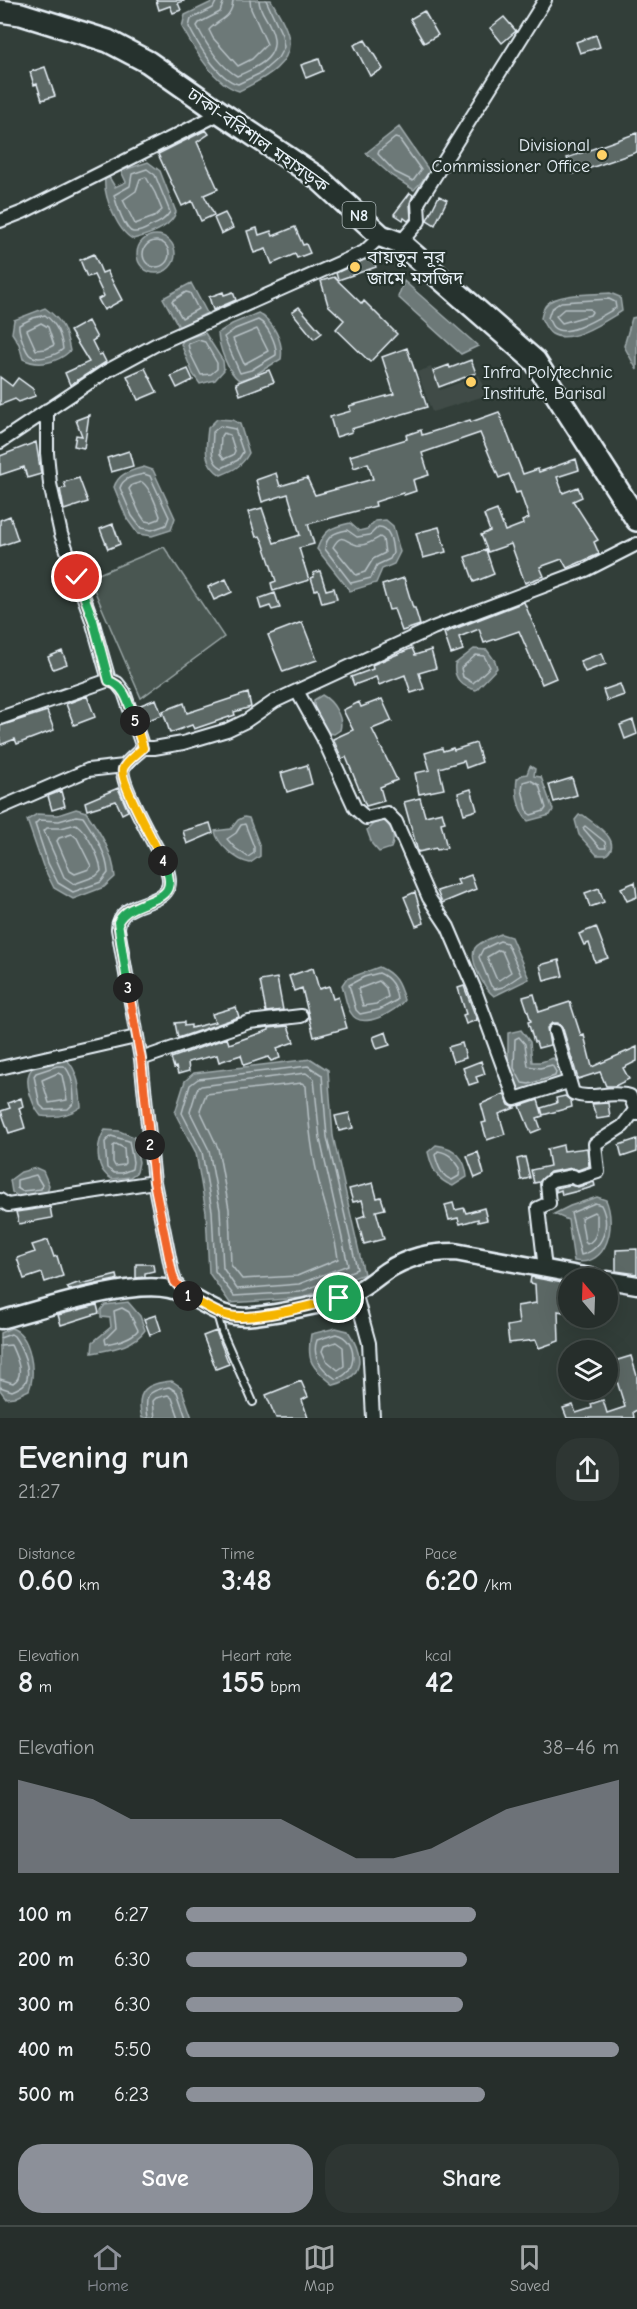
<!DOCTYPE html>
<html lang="en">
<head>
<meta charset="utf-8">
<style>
	body { margin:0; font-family:"Comic Neue","Noto Sans Bengali",sans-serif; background:#2e3633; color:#f1f3f6; height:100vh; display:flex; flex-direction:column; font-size:22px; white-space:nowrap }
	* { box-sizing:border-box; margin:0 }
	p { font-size:20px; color:#a4a8a9 }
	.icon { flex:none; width:33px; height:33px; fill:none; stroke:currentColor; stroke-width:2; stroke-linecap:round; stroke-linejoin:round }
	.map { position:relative; height:1418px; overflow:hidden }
	.panel { display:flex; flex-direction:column; background:#262e2b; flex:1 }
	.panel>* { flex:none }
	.needle { width:39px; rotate:341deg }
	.fabs { position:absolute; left:558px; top:1268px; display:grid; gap:12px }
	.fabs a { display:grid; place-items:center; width:60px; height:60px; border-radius:50%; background:#262e2b; box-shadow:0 6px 24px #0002,0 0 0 2px #424a47; font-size:30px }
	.pin { position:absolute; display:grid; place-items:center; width:51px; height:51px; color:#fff; margin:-26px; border:3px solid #fff; border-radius:50%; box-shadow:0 2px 6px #0007 }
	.km { position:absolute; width:30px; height:30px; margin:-15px; border-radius:50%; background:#222; color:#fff; font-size:16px; line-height:30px; text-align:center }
	.round { display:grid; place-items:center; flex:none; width:63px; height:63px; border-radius:24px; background:#2e3633 }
	.head { display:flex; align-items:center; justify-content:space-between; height:102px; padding:0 18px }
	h1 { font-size:33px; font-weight:600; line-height:45px }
	.metrics { display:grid; grid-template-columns:repeat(3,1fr); gap:9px; height:102px; padding:6px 18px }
	.metrics div { display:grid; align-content:center }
	.metrics b { font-size:30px; font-weight:600 }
	.metrics small { font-size:16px; font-weight:400 }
	.metrics p { font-size:16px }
	.chart { height:168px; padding:12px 18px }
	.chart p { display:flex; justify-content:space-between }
	.chart svg { width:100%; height:108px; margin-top:6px; fill:#8c9099; opacity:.7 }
	.action { display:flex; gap:12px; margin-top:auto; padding:12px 18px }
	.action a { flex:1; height:69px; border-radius:24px; background:#8c9099; color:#fff; font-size:24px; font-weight:600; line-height:69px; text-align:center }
	.action a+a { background:#2e3633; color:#f1f3f6 }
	ul { padding:0 18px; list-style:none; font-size:20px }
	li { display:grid; grid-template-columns:96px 72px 1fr; align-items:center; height:45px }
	li i { height:15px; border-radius:8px; background:#8c9099 }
	.dock { display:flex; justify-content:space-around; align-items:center; height:84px; border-top:2px solid #424a47; background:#262e2b; font-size:16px; color:#a4a8a9 }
	.dock a { display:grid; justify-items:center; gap:3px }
	.dock .on { color:#8c9099 }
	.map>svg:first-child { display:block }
</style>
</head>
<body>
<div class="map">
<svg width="637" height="1418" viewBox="0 0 637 1418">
	<rect width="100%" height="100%" fill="#323e39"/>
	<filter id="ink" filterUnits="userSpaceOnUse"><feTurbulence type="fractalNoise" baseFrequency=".0167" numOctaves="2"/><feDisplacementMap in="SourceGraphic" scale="12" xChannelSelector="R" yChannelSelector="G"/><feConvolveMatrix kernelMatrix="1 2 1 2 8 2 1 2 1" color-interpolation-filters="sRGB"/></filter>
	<g filter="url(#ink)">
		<path fill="#3f4b46" d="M431 367 440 390 479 375 488 395 432 412 417 372Z"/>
		<path fill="#495651" stroke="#98a4a4" stroke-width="1.5" d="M164 547 224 637 141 698 89 578Z"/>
		<path fill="#6d7978" stroke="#9ea9ab" stroke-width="1.5" d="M216 0H271C277 11 285 22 288 35 296 64 261 80 239 91 214 84 194 49 182 27L185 15Z
			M399 127 430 172 414 190 392 176 366 153Z
			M148 162 160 171 176 212C171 228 149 235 133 239 118 232 103 196 105 179L109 177 115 187 126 182 121 171Z
			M137 254a19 19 0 1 1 38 0a19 19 0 1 1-38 0Z
			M404 281 478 346 461 354 398 297Z
			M191 283 207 313 179 327 163 298Z
			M610 293 620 297 622 311C605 321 571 345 552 334 547 331 544 324 541 318 542 315 543 308 546 305 555 293 594 294 610 293Z
			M45 308C63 321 66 330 70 351 57 363 38 367 23 359L19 344 12 333 14 320Z
			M258 313C273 321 284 342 281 359L253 376 239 380C227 371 219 347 218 333L232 324Z
			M637 317V370L624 346 632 318Z
			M205 333 223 361 224 370 215 380 200 384 193 374 181 344 184 339Z
			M217 419 233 420 240 424 249 453C242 466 234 470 221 475 202 463 206 448 208 428Z
			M144 467 153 470 175 518 171 530 152 536 138 534 127 519 114 487C119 473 130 471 144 467Z
			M386 520 393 526 400 552 394 564 382 569 376 583 350 591 317 549C324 530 331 527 350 523L359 531 367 529 375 521Z
			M474 649 487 650 495 661 497 668 476 690C462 687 453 678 455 664Z
			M322 695C333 701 344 718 340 730L334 734 328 733 314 707V700Z
			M530 766 535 769 534 776 541 777 553 810 550 815 528 821C518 811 515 792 517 779L522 775 527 774Z
			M76 809 86 812C100 832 113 852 115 877L104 887 73 899 54 888 43 866 27 820 37 814 58 815Z
			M579 815H583C594 824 624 841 606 855H597L579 835 575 820Z
			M244 817 249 818 260 847V856L250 863C237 861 217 844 215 831L231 829 238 820Z
			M382 820C392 825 396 838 391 848L379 852 372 844 367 830 375 822Z
			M501 934 511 937 529 979 494 996C485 989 468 960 475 948 480 941 494 937 501 934Z
			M379 967C395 974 399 983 404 1000 396 1012 361 1031 351 1013 346 1006 345 994 342 985L346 979Z
			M521 1030 530 1042 532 1062H541L553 1058C558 1063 564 1071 561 1079L529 1090H519L508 1070V1033Z
			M66 1059C79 1071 80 1091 81 1107 68 1116 56 1118 41 1116 35 1109 33 1103 30 1094 21 1064 40 1061 66 1059Z
			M311 1059 328 1070 333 1136 364 1274 302 1298 230 1303 209 1273 206 1212 196 1153 175 1113 185 1081 194 1073Z
			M105 1130 119 1131 134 1137 139 1162 137 1172 130 1177 112 1179C95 1170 95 1145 105 1130Z
			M436 1145C455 1147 466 1159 467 1177L453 1186C436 1180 432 1168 428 1152Z
			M36 1168 43 1171 49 1185 47 1193 19 1197 12 1192 10 1180 21 1172Z
			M597 1197 606 1200C616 1223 609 1268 574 1261L568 1220 554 1214 570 1206Z
			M128 1302 140 1316 145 1330C133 1347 112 1349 92 1353L93 1342 111 1327 110 1318 101 1317V1310L105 1305Z
			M11 1328C31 1334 36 1372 29 1390L14 1397 6 1398 0 1390V1333Z
			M336 1328 348 1331C364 1355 365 1377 334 1385 312 1367 306 1363 311 1334Z
			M172 1381 181 1387 192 1418H142C135 1391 146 1383 172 1381Z"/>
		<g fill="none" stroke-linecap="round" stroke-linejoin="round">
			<path stroke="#b7c1c5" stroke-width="1.5" d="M217 0 213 8 191 19 189 27C197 43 219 80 238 84L261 73 278 58 284 47 282 35 266 0
				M224 0 220 12 199 23 197 26C206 44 220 66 237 76 261 66 284 55 270 26 266 17 259 10 259 0
				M233 0C232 19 219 19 209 30L213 38 238 66 252 59 267 44 251 9 250 0
				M395 138 399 139 421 170 413 181 395 172 378 154 379 151Z
				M147 169 155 175 170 212C165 220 159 223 151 226 146 229 140 233 133 232 125 231 116 203 114 195L130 186 132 174Z
				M146 177 155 193 162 210 154 217 135 224 123 200 136 191 140 179Z
				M143 254a13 13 0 1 1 26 0a13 13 0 1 1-26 0Z
				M186 292 190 293 198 309 182 318 172 301Z
				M609 299 615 302 616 308C603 315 566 340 553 327 551 325 550 321 548 318L551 309 561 302Z
				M564 309H590L592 312 590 315 562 323 556 316Z
				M45 315C57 324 61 335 63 349 57 355 39 361 31 356 26 354 18 330 19 325L33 318Z
				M258 320C268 325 277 344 276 355L251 370 240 373 224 337 235 329Z
				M41 323 48 327 54 345 46 349 36 350 27 330Z
				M257 329 268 351 244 364 233 339Z
				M198 340 205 342 217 363V369L211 374 201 375 190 353 188 344Z
				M220 426 235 429 243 452 238 460 222 468C208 461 213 445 213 432Z
				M223 433 230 435 235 451 233 455 224 459 220 454 221 436Z
				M144 474 150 476 169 517 166 525 152 530 141 528 132 516 120 488C123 477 135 476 144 474Z
				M142 482C151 489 156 505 160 516L159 519 151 522 145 521 139 512 129 489 132 485Z
				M378 527C390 526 392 542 393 553L390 559 377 565 371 578 351 583 325 549C326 536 335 532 347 530L357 537 370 535Z
				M380 537 383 539 385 553 373 559 365 572 356 575 333 547C342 531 345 542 357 545 365 546 373 541 380 537Z
				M476 655 484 656 490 667 473 683 463 677 461 668Z
				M530 780 539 785 546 808 544 811 531 815 528 813 522 790 523 782Z
				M76 816 83 817C94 834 107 853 108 873L101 882 73 892 58 883 48 863 35 824 39 820 59 821Z
				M76 824C87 832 100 857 101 871L96 876 74 884 64 877 44 831 47 828H61Z
				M245 824 254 847V853L248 857 235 848 227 839 236 833 241 825Z
				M585 826 605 842 606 848H600L583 828Z
				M72 834 77 838 91 866 89 869 75 874 70 871 57 841 59 838Z
				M500 941 507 943 521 975 503 987 495 989 491 986 479 957 483 949Z
				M499 950 502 951 511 972 499 980 496 978 487 957Z
				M379 973C391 978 396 988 397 1000L379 1010 360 1014 356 1010 349 985 364 977Z
				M379 981 386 988 388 997 376 1004 363 1006 358 989Z
				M519 1037 525 1044 528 1066 540 1068 552 1065 556 1072 555 1076 529 1084 522 1083 514 1068 515 1039Z
				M57 1066H64C73 1074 74 1091 74 1103L68 1109 45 1110 40 1105 34 1076 36 1073Z
				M308 1066 322 1075 327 1137 357 1269 300 1292 234 1296 215 1271 212 1211 202 1152 182 1113 190 1085 198 1079Z
				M58 1073 62 1075 67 1100 49 1103 42 1080Z
				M306 1073 314 1079 320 1139 348 1265 299 1284 237 1289 223 1268 220 1210 209 1150 190 1112 197 1089 201 1086Z
				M302 1083 306 1086C308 1118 311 1151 319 1182 325 1208 335 1232 338 1259L297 1276 242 1279 231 1265 229 1209 218 1148 200 1110 206 1094Z
				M111 1136 129 1141 133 1162 132 1169 122 1173H114L107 1168 105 1142Z
				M116 1144 124 1148 125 1163 123 1165 115 1166 113 1162V1146Z
				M438 1151C450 1153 454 1159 460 1168L459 1176 452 1180C441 1176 438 1166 435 1155Z
				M36 1175 42 1185 41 1189 22 1191 17 1188V1180Z
				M595 1203 601 1205C611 1225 604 1249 581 1255L571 1213Z
				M594 1212 597 1215C597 1226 599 1239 587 1244L585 1242 581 1218Z
				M122 1308 129 1312 138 1330C131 1339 117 1342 106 1344L105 1339 116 1328 114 1311Z
				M336 1334C358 1339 359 1373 336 1379 321 1369 311 1357 317 1340Z
				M0 1338 11 1334 14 1336C21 1346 33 1371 25 1383 22 1387 17 1389 12 1391L0 1387
				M336 1342 343 1347 344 1366 338 1370 326 1360 322 1351 324 1346Z
				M0 1346 11 1345C16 1356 26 1376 13 1383L0 1379
				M148 1418C145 1396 145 1391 169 1387L177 1392 186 1418
				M155 1418 153 1401 156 1398 168 1395 172 1398 179 1418"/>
		</g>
		<path fill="#5c6865" stroke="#e8f1f8" stroke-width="1.5" d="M156 0H184V1L178 3 181 10 173 13 170 6 159 10Z
			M424 11 438 35 424 43 410 19Z
			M504 17 516 31 502 43 490 28Z
			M596 35 600 47 580 53 576 42Z
			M365 40 383 69 370 76 354 45Z
			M319 59 323 71 306 78 301 65Z
			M45 67 55 96 42 100 37 84 34 85 30 72Z
			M206 130 209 134 197 142 218 189 204 195 214 215 201 221 192 201 182 206 158 154Z
			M637 133V152L573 174 567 158Z
			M410 193 413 195 410 203 411 218 408 221 404 218 403 220 394 214Z
			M439 196 447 200 435 225 427 220Z
			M225 213 233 228 221 234 214 218Z
			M295 227 303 245 306 244 310 253 297 258 295 254 272 264 266 249 254 253 247 231 257 228 259 235 271 231 273 236Z
			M94 254 102 273 107 271 122 300 104 310 98 299 104 296 94 275 87 277 80 260Z
			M372 256 376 267 338 280 336 273Z
			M334 277 362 304 364 301 397 334 370 362 336 329 344 320 328 305 321 281Z
			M223 292 224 295 233 292 236 300 213 310 209 297Z
			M299 307 322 333 314 339 292 312Z
			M88 321 97 338 92 341 99 355 102 354 106 362 70 385 65 373 89 362 70 331Z
			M407 348 427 407 351 429 352 432 336 437 330 417 351 411 349 406 394 394 382 357Z
			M471 360 476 373 439 387 433 371 449 365 450 368Z
			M145 368 157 392 138 400 127 376Z
			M188 369 193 380 177 388 171 376Z
			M269 370 274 382 240 395 236 383Z
			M0 377 12 386 18 378 33 389 35 396 19 402 15 399 0 405Z
			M499 412 523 474 538 469 539 472 576 459 579 470 557 477 563 493 578 487 582 497 573 501 598 540 594 542 599 554 567 568 562 559 540 567 544 576 525 583 511 544 488 552 481 535 490 531 484 515 497 510 505 531 523 524 522 521 529 518 520 492 516 493 509 474 499 478 480 433 422 453 429 475 413 480 416 491 404 495 403 493 375 502 376 506 308 524 314 544 299 548 309 580 273 591 271 583 276 581 263 542 260 536 256 537 248 512 262 508 274 543 300 535 288 494 262 502 256 480 276 473 280 486 307 478 315 495 373 479 368 463 354 468 350 456 407 439 406 435 421 430 422 435 470 420 471 422Z
			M89 415 84 448 74 446 76 435 82 436 76 420Z
			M36 442 41 474 27 478 24 467 0 475V456Z
			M129 451 133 466 111 472 107 458Z
			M79 478 88 502 64 510 60 489 66 488 64 482Z
			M10 516 18 540 0 546V520Z
			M113 524 120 544 108 549 100 529Z
			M439 527 446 552 423 558 416 533Z
			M486 550 494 574 474 582 465 557Z
			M320 571 326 590 334 588 337 599 322 603 318 589 315 590 311 578 314 577 313 573Z
			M404 578 413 608H415L420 625 402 631 394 609 389 610 382 585Z
			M226 579 232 592 214 600 208 587Z
			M275 593 280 608 272 610 270 606 261 609 258 599Z
			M524 602 556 678 542 684 519 631 484 643 479 629 459 637 463 650 451 654 444 633Z
			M302 622 317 660 283 672 268 635Z
			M412 648 415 655 431 650 436 668 419 673 424 689 411 693 405 675 379 685 376 677 354 685 351 677 373 669 372 665Z
			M62 651 67 664 53 669 48 657Z
			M602 653 606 664 585 672 580 661Z
			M620 684 624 695 607 701 603 690Z
			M248 693 251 707 234 712 235 715 194 729 192 725 170 733 163 711 184 703 187 713Z
			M87 696 95 717 74 725 66 704Z
			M156 699 162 715 143 722 138 706Z
			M382 699 392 721 372 729 397 780 380 787 384 801 366 806 346 757 342 759 333 739 353 730 343 710 359 702 361 707Z
			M47 711 54 730 17 744 15 739 0 745V726Z
			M633 720 637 734 625 739 620 725Z
			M476 743 482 762 466 768 464 761 439 768 444 789 419 794 415 773 430 770 425 753 442 748 443 751 453 748 454 750Z
			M307 765 312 784 287 792 281 773Z
			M572 778 577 795 554 802 549 785Z
			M118 788 128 811 122 814 116 801 87 810 85 802Z
			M471 789 477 810 464 814 458 793Z
			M61 791 65 806 52 810 48 796Z
			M420 798 425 816 442 812 445 822 441 823 447 848 437 850 436 848 418 852 404 802Z
			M210 823 213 833 187 844 183 831Z
			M471 875 476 889 442 903 437 891 459 884 457 880Z
			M635 882 637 897 627 901 621 888Z
			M599 888 604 902 590 907 585 893Z
			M415 892 424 923 416 926 404 897Z
			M596 927 608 958 595 962 589 943 584 945 579 934Z
			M559 960 563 976 544 981 540 965Z
			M313 968 319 989 329 986 333 999 338 997 347 1028 314 1037 302 988 294 991 289 976Z
			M277 978 283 1010 266 1012 260 981Z
			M464 986 477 1020 466 1024 463 1015 466 1014 458 988Z
			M534 994 539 1012 570 1002 581 1036 584 1035 592 1067 637 1047V1061L623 1068 629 1079 615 1086H606L600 1072 578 1079 563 1029 558 1023H552L547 1028 550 1045 538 1048 536 1042H534L528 1022 531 1021 523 997Z
			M236 1007 239 1017 178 1038 175 1023 184 1022V1026L191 1025V1028L215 1022 212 1014Z
			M288 1026 294 1042 277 1048 280 1058 271 1061 268 1057 244 1065 241 1055 219 1062 217 1055 188 1062 189 1071 178 1074 176 1067 174 1068 171 1058 227 1038 229 1044 269 1030V1028Z
			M386 1032 390 1045 377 1049 373 1037Z
			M462 1043 466 1058 453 1062 448 1047Z
			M481 1061 485 1074 476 1077 478 1082 469 1085 463 1068Z
			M504 1094 509 1105 515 1108 499 1114 505 1134 487 1140 482 1123 486 1122 481 1104Z
			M565 1096 571 1101 572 1107 543 1115 541 1108 557 1103 556 1098Z
			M21 1098 23 1106 19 1108 25 1128 9 1133 1 1111 10 1108 8 1103Z
			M538 1100 543 1116 537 1118 541 1129 531 1133 520 1106Z
			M608 1103 610 1117 597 1119 592 1104Z
			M349 1113 353 1128 339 1131 335 1116Z
			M637 1139V1152L622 1157 619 1145Z
			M563 1145 564 1151 587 1148 589 1166 578 1170 572 1168 550 1172 539 1182 534 1183 531 1170 550 1166 547 1149Z
			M478 1152 484 1174 475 1178 467 1156Z
			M525 1157 530 1178 521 1180 517 1159Z
			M594 1182 595 1186 586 1189 562 1195 561 1190 556 1192V1188L570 1185 578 1187Z
			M373 1183 377 1198 381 1197 385 1209 376 1211 384 1239 364 1244 357 1218 366 1215 362 1200 353 1202 349 1189Z
			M453 1203 455 1210 464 1208 466 1213 484 1208 487 1220 478 1222V1219L460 1224 458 1218 449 1220 445 1205Z
			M50 1207 52 1218 19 1224 16 1212Z
			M48 1240 54 1257 57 1256 63 1276 45 1282 42 1273 24 1279 17 1258 35 1252 32 1245Z
			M637 1249V1274L616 1271V1250Z
			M136 1264H153L154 1271 145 1273V1277L136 1278Z
			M117 1275 118 1279 115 1280 69 1290 67 1287 80 1282 81 1284Z
			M531 1277 568 1284V1313L558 1311 559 1341 539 1348 536 1340 509 1343 507 1326 519 1324 517 1306 536 1303 535 1284 530 1283Z
			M97 1305 99 1313 61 1325 58 1315Z
			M156 1315 161 1330 150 1335 144 1319Z
			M216 1331 229 1364 216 1369 203 1336Z
			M631 1356 637 1376V1410L633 1412 634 1418H567L563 1408 573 1405 576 1413 592 1408 591 1404 603 1400 607 1413 625 1407 611 1362Z
			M301 1381 308 1397 302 1400 308 1418H276L266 1395Z"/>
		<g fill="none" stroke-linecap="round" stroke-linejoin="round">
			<defs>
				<path id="lane" d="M217 1314 222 1332 253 1402"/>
				<path id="street" d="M0 221 23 212 221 113
					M400 243 419 221 418 203 545 0
					M47 410V453L50 484 61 534 92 620 109 680
					M0 442 105 372 155 345 364 252 381 236
					M297 691 322 736 355 808 366 818 387 813 396 822 429 898 448 927 475 990 515 1099 568 1082
					M0 718 109 680 117 683 124 692 143 748
					M0 808 88 770 124 766
					M555 1031 573 1093C591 1101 609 1090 630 1096L637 1114
					M141 1059 249 1022 301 1016
					M0 1068 136 1037
					M0 1200 8 1205 154 1182
					M545 1269 538 1208 549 1203 547 1184 552 1180 573 1176 576 1179 598 1172 595 1144 623 1126 635 1110
					M355 1292 369 1343 373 1418
					M184 1293 175 1282 172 1272 154 1182 141 1059 118 929C119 891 188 915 164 862 156 847 119 782 123 768 126 762 137 754 143 748H154L183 743 227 730 246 721 275 701 433 628 586 570 637 544"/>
				<path id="secondary" d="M608 1280 637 1285
					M0 1320C42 1309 129 1280 169 1289 203 1296 214 1321 254 1316 280 1313 334 1303 356 1292 367 1286 376 1278 386 1271 408 1257 429 1252 455 1252L595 1278"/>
				<path id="highway" d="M0 11 21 14 108 41 148 62 221 113 318 178 381 236 400 243 535 361 637 520"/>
			</defs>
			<use href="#lane" stroke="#e8f1f8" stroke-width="10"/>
			<use href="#street" stroke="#e8f1f8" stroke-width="16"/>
			<use href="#secondary" stroke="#e8f1f8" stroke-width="21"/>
			<use href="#highway" stroke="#e8f1f8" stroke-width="26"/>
			<use href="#lane" stroke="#26332d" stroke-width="6"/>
			<use href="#street" stroke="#26332d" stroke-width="12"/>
			<use href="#secondary" stroke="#26332d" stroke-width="16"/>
			<use href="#highway" stroke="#26332d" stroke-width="21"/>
		</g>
	</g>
	<g fill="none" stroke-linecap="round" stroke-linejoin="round" filter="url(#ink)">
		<defs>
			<path id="split-1" d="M188 1296C201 1303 214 1313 229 1316 257 1321 311 1305 339 1298"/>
			<path id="split-2" d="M150 1145 154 1182 172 1272 175 1282 188 1296"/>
			<path id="split-3" d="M128 988 141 1059 150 1145"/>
			<path id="split-4" d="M128 988 118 922C133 893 187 910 163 861"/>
			<path id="split-5" d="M135 721 143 748C137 754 125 762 123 769 119 782 156 845 163 861"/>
			<path id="split-6" d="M77 577 93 620 109 681C126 686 129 706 135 721"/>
		</defs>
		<use href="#split-1" stroke="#fff" stroke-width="12"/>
		<use href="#split-2" stroke="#fff" stroke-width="12"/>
		<use href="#split-3" stroke="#fff" stroke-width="12"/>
		<use href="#split-4" stroke="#fff" stroke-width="12"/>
		<use href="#split-5" stroke="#fff" stroke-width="12"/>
		<use href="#split-6" stroke="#fff" stroke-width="12"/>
		<use href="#split-1" stroke="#f5b400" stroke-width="8"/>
		<use href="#split-2" stroke="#f0652b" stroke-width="8"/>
		<use href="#split-3" stroke="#f0652b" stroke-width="8"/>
		<use href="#split-4" stroke="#22a559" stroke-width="8"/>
		<use href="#split-5" stroke="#f5b400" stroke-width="8"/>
		<use href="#split-6" stroke="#22a559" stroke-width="8"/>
	</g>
	<g fill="#ffd166" stroke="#26332d" stroke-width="2">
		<circle cx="602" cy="155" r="6"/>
		<circle cx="355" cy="267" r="6"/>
		<circle cx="471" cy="382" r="6"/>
	</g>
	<g text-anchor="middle" stroke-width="4.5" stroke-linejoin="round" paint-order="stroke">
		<rect fill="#26332d" stroke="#aeb8bb" stroke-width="1.5" x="342.5" y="202" width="33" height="26" rx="4.5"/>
		<g font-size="16" font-weight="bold" fill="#e8f1f8">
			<text x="359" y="221">N8</text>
		</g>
		<g font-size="18" fill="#e8f1f8" stroke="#26332d">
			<text transform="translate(258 140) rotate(35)" y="6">ঢাকা-বরিশাল মহাসড়ক</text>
		</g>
		<g font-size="18" fill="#e8f1f8" stroke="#26332d" text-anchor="start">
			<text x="590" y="151" text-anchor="end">Divisional<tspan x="590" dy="21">Commissioner Office</tspan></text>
			<text x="367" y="263">বায়তুন নূর<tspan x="367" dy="21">জামে মসজিদ</tspan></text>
			<text x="483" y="378">Infra Polytechnic<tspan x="483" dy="21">Institute, Barisal</tspan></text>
		</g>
	</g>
</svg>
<div class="fabs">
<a><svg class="needle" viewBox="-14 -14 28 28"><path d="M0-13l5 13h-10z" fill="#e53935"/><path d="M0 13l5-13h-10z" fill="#a4a8a9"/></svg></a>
<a><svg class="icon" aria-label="layers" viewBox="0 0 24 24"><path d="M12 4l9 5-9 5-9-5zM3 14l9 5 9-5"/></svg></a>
</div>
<div class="pin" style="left:339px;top:1298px;background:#1e9e55"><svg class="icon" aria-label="arrive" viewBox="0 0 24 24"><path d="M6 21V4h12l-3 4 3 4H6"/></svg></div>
<div class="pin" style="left:77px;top:577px;background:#d93025"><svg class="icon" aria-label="check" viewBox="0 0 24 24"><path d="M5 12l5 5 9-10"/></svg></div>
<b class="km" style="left:188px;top:1296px">1</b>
<b class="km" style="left:150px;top:1145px">2</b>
<b class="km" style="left:128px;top:988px">3</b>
<b class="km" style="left:163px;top:861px">4</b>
<b class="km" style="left:135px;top:721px">5</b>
</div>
<section class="panel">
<div class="head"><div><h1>Evening run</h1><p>21:27</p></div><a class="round"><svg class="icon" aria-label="share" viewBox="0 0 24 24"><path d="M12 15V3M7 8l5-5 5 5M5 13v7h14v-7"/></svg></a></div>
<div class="metrics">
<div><p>Distance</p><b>0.60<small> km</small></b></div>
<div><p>Time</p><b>3:48</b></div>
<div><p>Pace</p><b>6:20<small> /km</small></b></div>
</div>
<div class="metrics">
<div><p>Elevation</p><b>8<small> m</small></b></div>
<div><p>Heart rate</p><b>155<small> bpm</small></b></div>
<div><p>kcal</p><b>42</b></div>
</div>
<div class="chart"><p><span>Elevation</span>38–46 m</p>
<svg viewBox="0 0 160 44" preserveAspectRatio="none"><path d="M0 44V6L10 10L20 14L30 22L40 22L50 22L60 22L70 22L80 30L90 38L100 38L110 34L120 26L130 18L140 14L150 10L160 6V44z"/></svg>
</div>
<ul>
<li><b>100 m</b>6:27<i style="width:67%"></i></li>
<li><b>200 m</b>6:30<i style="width:65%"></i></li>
<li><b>300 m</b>6:30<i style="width:64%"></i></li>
<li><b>400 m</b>5:50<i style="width:100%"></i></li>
<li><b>500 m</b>6:23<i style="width:69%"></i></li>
</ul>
<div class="action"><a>Save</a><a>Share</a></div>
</section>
<nav class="dock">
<a class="on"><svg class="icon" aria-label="home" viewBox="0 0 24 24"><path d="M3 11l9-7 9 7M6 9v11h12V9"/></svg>Home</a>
<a><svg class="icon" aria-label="map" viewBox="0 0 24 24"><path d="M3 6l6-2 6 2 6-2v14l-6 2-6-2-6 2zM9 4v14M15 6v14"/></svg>Map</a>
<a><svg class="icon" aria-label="saved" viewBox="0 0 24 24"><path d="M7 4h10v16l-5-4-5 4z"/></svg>Saved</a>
</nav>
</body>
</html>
